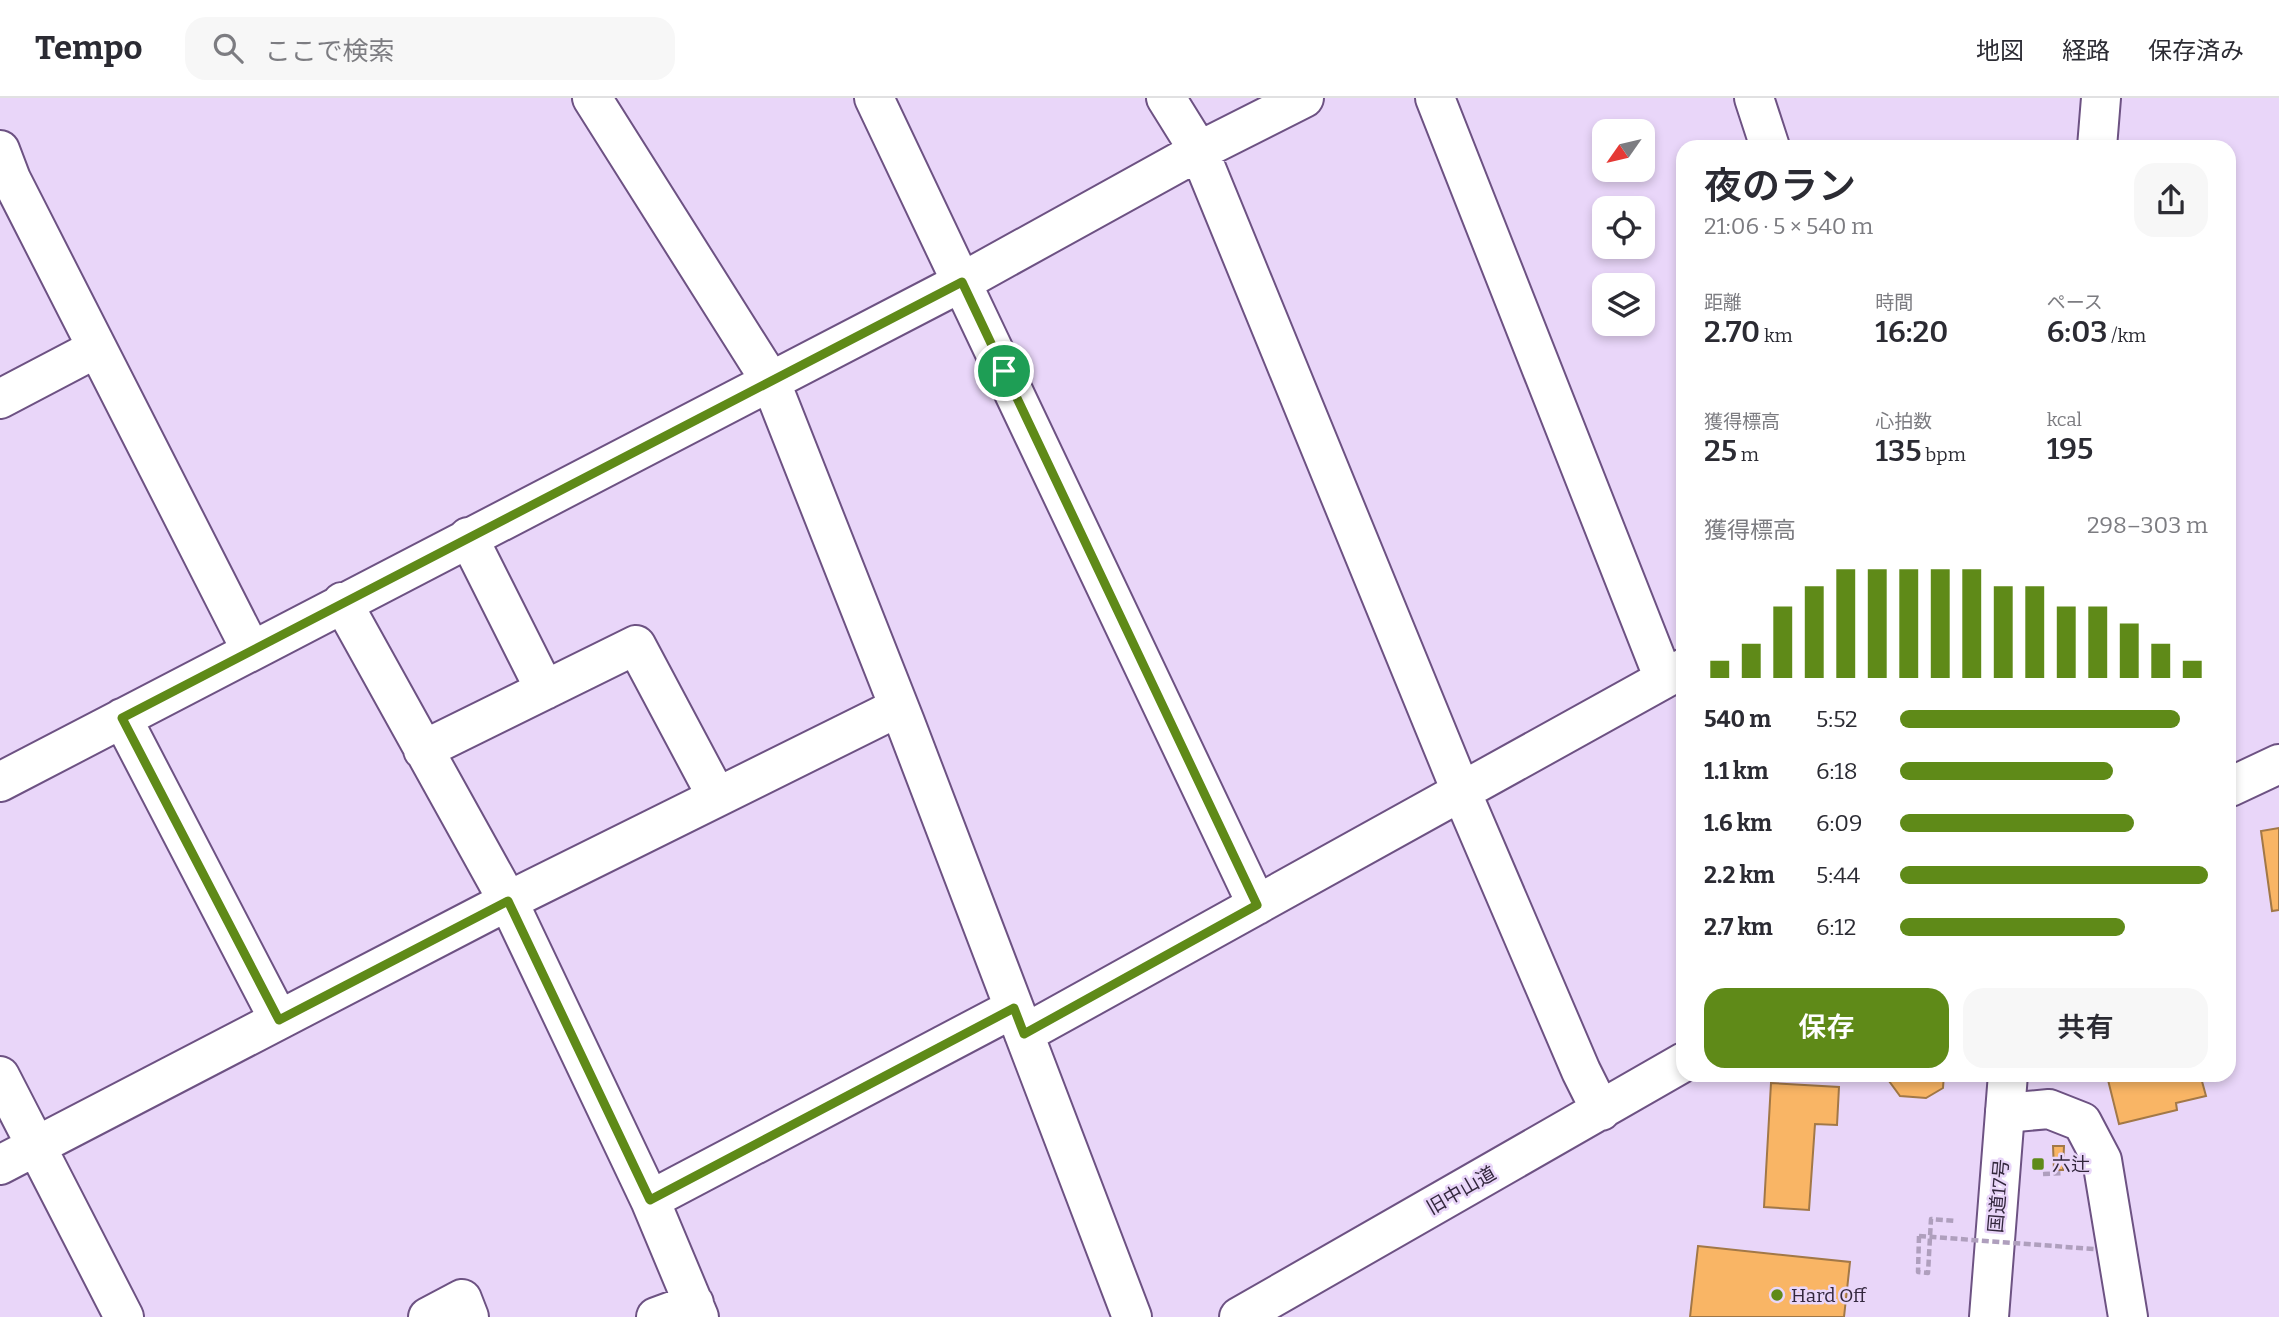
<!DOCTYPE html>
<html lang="ja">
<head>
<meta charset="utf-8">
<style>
	body { margin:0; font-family:Bitter,"Noto Sans JP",serif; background:#f7f7f7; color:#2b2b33; height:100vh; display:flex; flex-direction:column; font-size:26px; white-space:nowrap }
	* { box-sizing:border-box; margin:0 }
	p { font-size:23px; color:#7c7c81 }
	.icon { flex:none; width:38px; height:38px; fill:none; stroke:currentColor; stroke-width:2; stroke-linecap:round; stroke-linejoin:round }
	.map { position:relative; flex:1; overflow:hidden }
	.details { position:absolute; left:1676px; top:42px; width:560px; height:942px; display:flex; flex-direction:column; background:#fff; border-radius:21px; box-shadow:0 4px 10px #0003 }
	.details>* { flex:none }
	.needle { width:46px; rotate:236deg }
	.fabs { position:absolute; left:1592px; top:21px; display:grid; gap:14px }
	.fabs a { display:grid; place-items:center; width:63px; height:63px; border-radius:14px; background:#fff; box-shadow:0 4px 10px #0003; font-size:35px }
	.pin { position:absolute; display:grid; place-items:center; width:60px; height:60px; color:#fff; margin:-30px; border:4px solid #fff; border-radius:50%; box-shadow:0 2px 7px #0007 }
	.round { display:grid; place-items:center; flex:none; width:74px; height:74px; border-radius:21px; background:#f7f7f7 }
	.summary { display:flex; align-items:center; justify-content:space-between; height:119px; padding:0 28px }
	h1 { font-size:38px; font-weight:600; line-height:52px }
	.stats { display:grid; grid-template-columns:repeat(3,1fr); gap:10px; height:119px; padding:7px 28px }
	.stats div { display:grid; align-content:center }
	.stats b { font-size:30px; font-weight:600 }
	.stats small { font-size:19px; font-weight:400 }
	.stats p { font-size:19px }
	.chart { height:196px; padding:14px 28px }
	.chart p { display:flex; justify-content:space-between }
	.chart svg { width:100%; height:126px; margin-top:7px; stroke:#5f8a18; stroke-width:6 }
	.action { display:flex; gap:14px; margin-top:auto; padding:14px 28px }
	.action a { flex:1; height:80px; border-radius:21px; background:#5f8a18; color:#fff; font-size:28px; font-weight:600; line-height:80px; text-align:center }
	.action a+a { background:#f7f7f7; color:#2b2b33 }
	ul { padding:0 28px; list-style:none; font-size:23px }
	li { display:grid; grid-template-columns:112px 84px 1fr; align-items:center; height:52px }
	li i { height:18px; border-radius:9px; background:#5f8a18 }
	header { display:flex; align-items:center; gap:42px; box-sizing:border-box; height:98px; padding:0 35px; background:#fff; border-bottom:2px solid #e1e1e2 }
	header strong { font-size:33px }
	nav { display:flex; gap:38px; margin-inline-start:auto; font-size:24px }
	.search { width:490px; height:63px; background:#f7f7f7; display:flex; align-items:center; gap:18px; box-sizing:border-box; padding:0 24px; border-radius:21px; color:#7c7c81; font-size:26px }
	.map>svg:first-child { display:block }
</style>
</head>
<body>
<header>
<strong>Tempo</strong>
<div class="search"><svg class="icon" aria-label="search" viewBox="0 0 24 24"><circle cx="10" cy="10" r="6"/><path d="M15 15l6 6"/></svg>ここで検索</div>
<nav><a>地図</a><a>経路</a><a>保存済み</a></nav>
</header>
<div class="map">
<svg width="2279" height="1219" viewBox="0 0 2279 1219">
	<rect width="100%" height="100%" fill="#e9d6f9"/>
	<path fill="#f9b565" stroke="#a27847" stroke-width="2" d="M2279 730V812L2272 813 2261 733Z
		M1890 976H1944L1943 990 1926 1000 1900 998 1889 983Z
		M2114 976H2200L2206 998 2176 1005 2177 1012 2119 1026 2107 978Z
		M1771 985 1839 989 1837 1027 1815 1026 1809 1112 1764 1109Z
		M2053 1048H2064L2063 1072H2054Z
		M1698 1148 1850 1164 1844 1219H1690Z"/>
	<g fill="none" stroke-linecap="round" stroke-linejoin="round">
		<defs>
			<path id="minor" d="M592 0 770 282 905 624 1132 1219
				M874 0 1257 807
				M1166 0 1199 53 1461 693 1581 973 1601 1013
				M1435 0 1664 581
				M1754 0 1770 49
				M0 52 11 81 251 552
				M0 301 97 250
				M468 439 545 592
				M342 504 508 803 650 1102 699 1219
				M122 620 279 922
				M423 652 636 547 717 699
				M0 684 962 184 1199 53 1304 0
				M2230 689 2279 666
				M1024 936 1684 570
				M0 978 124 1219
				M2005 1015 2049 1011 2082 1024 2102 1062 2128 1219
				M0 1067 508 803 899 609
				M650 1102 1014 910
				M428 1219 462 1201 469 1219
				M656 1219 694 1205
				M1239 1219 1684 964"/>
			<path id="highway" d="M2097 49 2101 0
				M1989 1219 2008 976"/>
		</defs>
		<use href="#minor" stroke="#6d5283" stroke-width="42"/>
		<use href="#highway" stroke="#6d5283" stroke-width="42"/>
		<path stroke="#af9fbd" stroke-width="4.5" stroke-dasharray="7 3.5" stroke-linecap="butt" d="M2043 1076 2064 1075
			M1919 1138 1918 1174 1928 1175 1931 1121 1956 1123"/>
		<use href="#minor" stroke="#fff" stroke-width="38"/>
		<use href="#highway" stroke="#fff" stroke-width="38"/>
		<path stroke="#af9fbd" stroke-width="4.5" stroke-dasharray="7 3.5" stroke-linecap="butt" d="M1919 1138 2094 1151"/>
	</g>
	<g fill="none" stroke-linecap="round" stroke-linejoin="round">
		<defs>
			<path id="route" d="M962 184 1257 807 1024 936 1014 910 650 1102 508 803 279 922 122 620Z"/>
		</defs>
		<use href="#route" stroke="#fff" stroke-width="14"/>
		<use href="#route" stroke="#5f8a18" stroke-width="9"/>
	</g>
	<g fill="#5f8a18" stroke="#e9d6f9" stroke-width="2.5">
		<rect x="2031" y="1059" width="14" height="14" rx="3.5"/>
		<circle cx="1777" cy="1197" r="7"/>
	</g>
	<g text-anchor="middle" stroke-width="5" stroke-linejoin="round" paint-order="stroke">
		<g font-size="19" fill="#33273d" stroke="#e9d6f9" text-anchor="start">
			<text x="2052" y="1073">六辻</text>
			<text x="1791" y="1204">Hard Off</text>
		</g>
		<g font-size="19" fill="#33273d" stroke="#e9d6f9">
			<text transform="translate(1461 1092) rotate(-30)" y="7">旧中山道</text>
			<text transform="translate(1998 1098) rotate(-85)" y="7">国道17号</text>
		</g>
	</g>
</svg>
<div class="fabs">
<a><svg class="needle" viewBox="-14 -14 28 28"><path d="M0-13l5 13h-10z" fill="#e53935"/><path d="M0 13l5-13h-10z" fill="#7c7c81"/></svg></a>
<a><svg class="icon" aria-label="locate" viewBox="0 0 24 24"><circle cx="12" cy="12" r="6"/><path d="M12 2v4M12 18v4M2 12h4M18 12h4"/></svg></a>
<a><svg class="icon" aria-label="layers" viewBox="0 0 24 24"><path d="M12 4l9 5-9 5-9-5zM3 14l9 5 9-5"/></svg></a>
</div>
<div class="pin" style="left:1004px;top:273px;background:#1e9e55"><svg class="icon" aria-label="arrive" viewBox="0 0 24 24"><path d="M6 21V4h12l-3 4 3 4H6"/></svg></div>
<section class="details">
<div class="summary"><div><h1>夜のラン</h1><p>21:06 · 5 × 540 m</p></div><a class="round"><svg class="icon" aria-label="share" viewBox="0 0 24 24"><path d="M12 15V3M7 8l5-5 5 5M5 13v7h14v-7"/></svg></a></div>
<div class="stats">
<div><p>距離</p><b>2.70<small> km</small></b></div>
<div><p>時間</p><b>16:20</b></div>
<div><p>ペース</p><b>6:03<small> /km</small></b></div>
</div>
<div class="stats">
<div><p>獲得標高</p><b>25<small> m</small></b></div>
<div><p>心拍数</p><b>135<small> bpm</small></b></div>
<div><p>kcal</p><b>195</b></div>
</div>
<div class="chart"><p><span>獲得標高</span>298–303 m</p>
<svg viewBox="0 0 160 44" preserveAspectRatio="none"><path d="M5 44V38M15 44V32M25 44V19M35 44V12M45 44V6M55 44V6M65 44V6M75 44V6M85 44V6M95 44V12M105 44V12M115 44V19M125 44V19M135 44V25M145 44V32M155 44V38"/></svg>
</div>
<ul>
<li><b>540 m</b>5:52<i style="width:91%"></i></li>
<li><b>1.1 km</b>6:18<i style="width:69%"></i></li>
<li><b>1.6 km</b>6:09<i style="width:76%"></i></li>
<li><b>2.2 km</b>5:44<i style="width:100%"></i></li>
<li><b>2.7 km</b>6:12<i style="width:73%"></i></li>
</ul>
<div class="action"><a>保存</a><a>共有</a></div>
</section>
</div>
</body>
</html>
